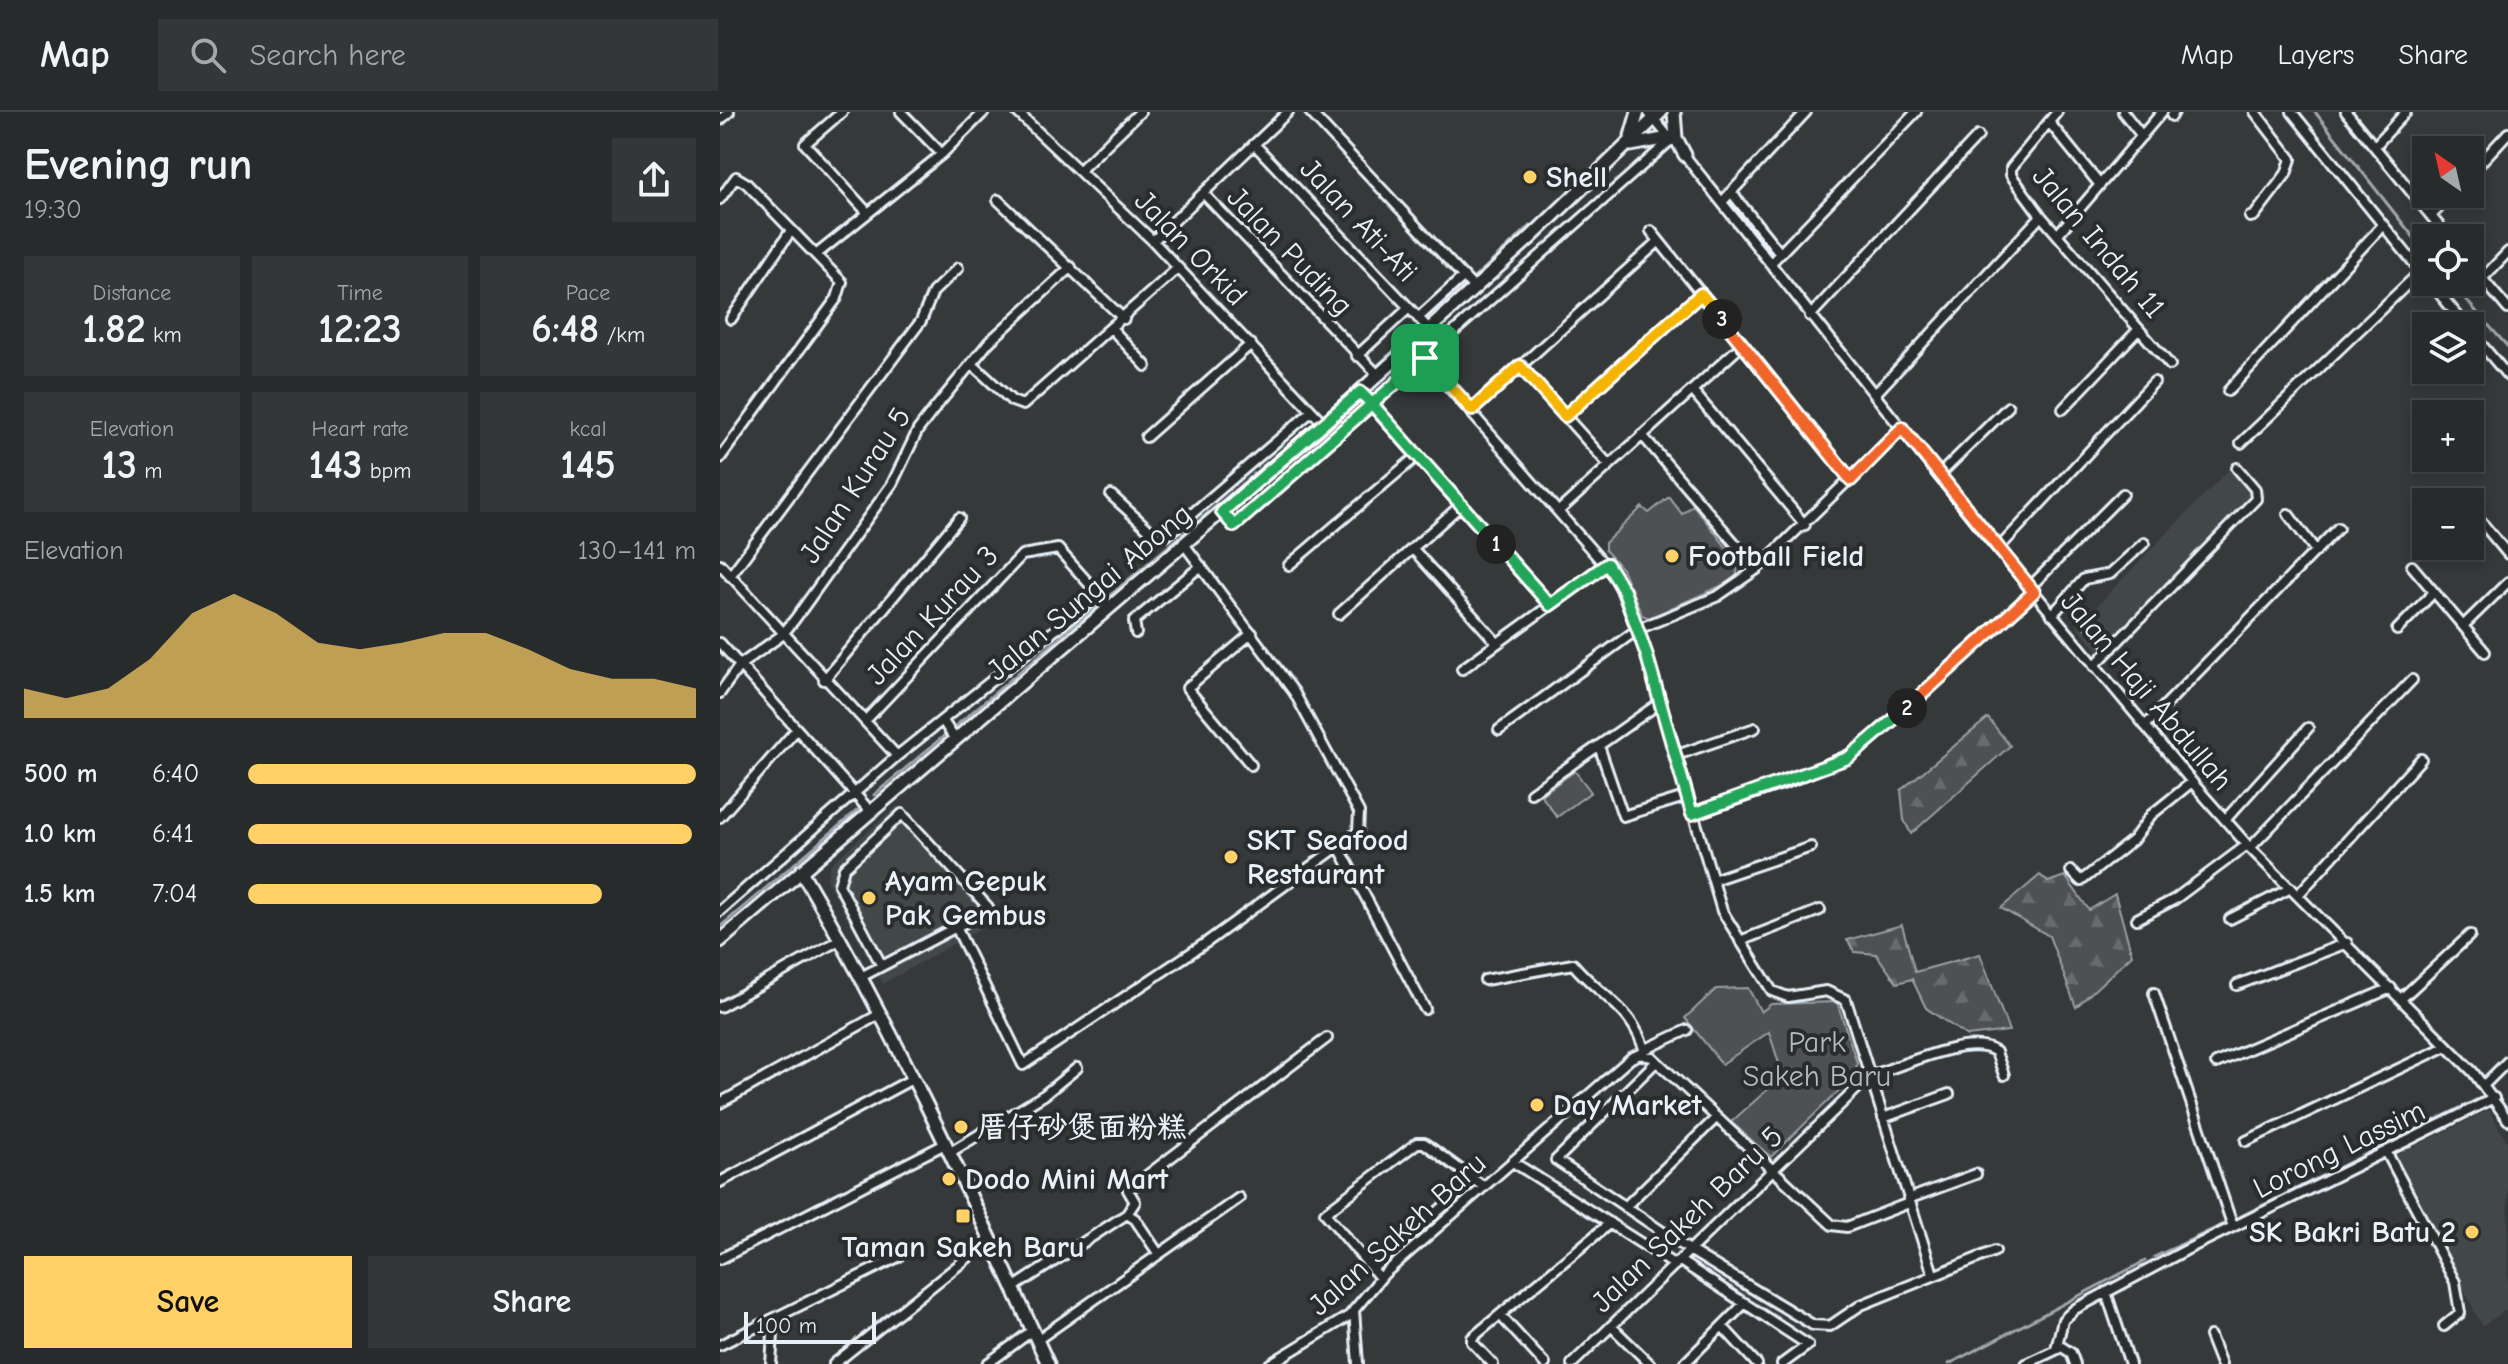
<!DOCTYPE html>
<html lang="en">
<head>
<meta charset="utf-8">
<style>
	body { margin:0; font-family:"Comic Neue","LXGW WenKai TC",sans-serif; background:#343738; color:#f1f3f6; height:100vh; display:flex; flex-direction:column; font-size:30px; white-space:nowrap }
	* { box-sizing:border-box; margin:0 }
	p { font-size:26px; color:#a5a7a9 }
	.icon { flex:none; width:44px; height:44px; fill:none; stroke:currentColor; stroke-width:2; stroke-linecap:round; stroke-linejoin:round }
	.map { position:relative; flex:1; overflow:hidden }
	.panel { display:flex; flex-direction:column; background:#282b2c; width:720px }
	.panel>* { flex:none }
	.needle { width:52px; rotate:326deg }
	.controls { position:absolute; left:1692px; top:24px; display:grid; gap:16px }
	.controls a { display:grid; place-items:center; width:72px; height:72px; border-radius:0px; background:#282b2c; box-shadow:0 4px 12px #0003,0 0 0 2px #444748; font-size:40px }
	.scale { position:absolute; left:24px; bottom:20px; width:132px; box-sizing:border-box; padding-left:8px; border:4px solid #e8f1f8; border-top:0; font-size:22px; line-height:28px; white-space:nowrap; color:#e8f1f8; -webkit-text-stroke:6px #2a2d2e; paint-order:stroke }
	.pin { position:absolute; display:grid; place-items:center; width:68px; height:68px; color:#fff; margin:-34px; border-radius:16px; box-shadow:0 4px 12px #0006 }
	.km { position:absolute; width:40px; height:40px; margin:-20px; border-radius:50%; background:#222; color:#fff; font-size:22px; line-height:40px; text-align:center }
	.round { display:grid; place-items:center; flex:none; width:84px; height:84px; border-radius:0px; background:#343738 }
	.summary { display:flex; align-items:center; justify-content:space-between; height:136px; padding:0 24px }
	h1 { font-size:44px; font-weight:700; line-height:60px }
	.metrics { display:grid; grid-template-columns:repeat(3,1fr); gap:12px; height:136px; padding:8px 24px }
	.metrics div { display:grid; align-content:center; border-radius:0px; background:#343738; text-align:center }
	.metrics b { font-size:40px; font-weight:700 }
	.metrics small { font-size:22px; font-weight:400 }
	.metrics p { font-size:22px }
	.chart { height:224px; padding:16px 24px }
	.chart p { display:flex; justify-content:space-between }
	.chart svg { width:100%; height:144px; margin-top:8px; fill:#ffd166; opacity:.7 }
	.button { display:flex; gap:16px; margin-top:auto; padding:16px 24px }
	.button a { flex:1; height:92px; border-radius:0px; background:#ffd166; color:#111; font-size:32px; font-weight:700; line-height:92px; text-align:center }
	.button a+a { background:#343738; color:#f1f3f6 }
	ul { padding:0 24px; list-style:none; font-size:26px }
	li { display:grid; grid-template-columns:128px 96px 1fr; align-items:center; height:60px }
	li i { height:20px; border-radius:10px; background:#ffd166 }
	header { display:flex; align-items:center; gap:48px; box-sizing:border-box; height:112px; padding:0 40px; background:#282b2c; border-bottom:2px solid #444748 }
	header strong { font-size:38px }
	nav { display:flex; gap:44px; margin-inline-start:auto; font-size:28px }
	.search { width:560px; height:72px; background:#343738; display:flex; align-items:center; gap:20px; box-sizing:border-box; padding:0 28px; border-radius:0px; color:#a5a7a9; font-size:30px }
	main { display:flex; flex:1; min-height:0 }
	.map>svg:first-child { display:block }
</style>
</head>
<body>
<header>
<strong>Map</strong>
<div class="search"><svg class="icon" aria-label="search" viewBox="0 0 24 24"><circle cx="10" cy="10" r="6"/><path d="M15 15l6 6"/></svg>Search here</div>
<nav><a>Map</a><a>Layers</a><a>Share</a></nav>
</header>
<main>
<section class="panel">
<div class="summary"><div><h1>Evening run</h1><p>19:30</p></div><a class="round"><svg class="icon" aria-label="share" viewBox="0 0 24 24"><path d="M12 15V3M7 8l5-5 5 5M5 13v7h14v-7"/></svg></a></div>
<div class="metrics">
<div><p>Distance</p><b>1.82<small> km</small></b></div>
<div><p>Time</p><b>12:23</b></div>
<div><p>Pace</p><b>6:48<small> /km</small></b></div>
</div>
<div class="metrics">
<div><p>Elevation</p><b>13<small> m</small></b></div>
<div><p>Heart rate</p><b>143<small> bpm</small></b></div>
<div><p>kcal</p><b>145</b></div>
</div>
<div class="chart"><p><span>Elevation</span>130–141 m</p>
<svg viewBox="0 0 160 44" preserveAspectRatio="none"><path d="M0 44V35L10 38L20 35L30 26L40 12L50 6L60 12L70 21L80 23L90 21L100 18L110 18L120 23L130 29L140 32L150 32L160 35V44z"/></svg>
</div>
<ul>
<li><b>500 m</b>6:40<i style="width:100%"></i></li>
<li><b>1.0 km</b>6:41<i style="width:99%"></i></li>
<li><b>1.5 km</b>7:04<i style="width:79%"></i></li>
</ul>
<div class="button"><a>Save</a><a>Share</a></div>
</section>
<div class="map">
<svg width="1788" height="1252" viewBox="0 0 1788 1252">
	<defs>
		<pattern id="forest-firs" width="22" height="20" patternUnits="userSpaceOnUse" patternTransform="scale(2)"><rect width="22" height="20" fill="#4d5152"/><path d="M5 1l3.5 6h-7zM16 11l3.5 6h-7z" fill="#676a6c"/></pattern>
	</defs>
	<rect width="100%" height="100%" fill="#35393a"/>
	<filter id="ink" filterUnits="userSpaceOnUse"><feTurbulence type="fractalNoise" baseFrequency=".0125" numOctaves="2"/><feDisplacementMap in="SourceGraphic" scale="16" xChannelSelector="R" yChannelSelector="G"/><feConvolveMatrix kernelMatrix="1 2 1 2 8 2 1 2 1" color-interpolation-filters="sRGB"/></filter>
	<g filter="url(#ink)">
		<path fill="#424647" d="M1517 349 1546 383 1388 551 1357 514Z
			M177 694 273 790 282 804 163 872 107 769 110 752Z
			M1769 998 1788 1031V1197L1762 1214 1677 1043Z"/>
		<path fill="url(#forest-firs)" stroke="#9aa1a5" stroke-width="2" d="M1268 606 1290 634 1191 722 1184 708 1181 678Z
			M1320 763 1328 770 1345 764 1369 798 1395 782 1412 843 1356 895 1329 824 1281 796Z
			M1182 813 1195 860 1260 842 1289 919 1247 924 1206 896 1192 867 1177 871 1156 842 1135 840 1127 828Z"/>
		<path fill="#4d5152" stroke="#9aa1a5" stroke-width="2" d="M949 385 962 402 973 393 1018 450 1017 462 1012 469 929 506 922 503 902 457 885 438V431L922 395 929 401Z
			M855 659 871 680 837 705 821 683Z
			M1028 876 1041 900 1051 892 1117 890 1137 951 1135 963 1051 1045 1011 1010 1063 964 1049 920 1002 952 965 906 996 877Z"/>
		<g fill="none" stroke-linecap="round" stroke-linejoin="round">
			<path stroke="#a0a7ac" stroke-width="3" d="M1595 0 1706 141
				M906 20 908 13
				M755 165 811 113
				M1730 170 1788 235
				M707 208 744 175
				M657 254 698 217
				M602 304 648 263
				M387 486 592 313
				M154 683 381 491
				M0 815 139 697
				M1517 1106 1760 986
				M1434 1145 1506 1111
				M1229 1252 1425 1149"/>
			<defs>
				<path id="street" d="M122 0 85 32 148 101
					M181 0 222 42
					M297 0 433 129 604 312
					M590 0 754 176
					M928 0 952 29
					M1337 0 1291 56V63L1321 104 1450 253
					M1403 0 1422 24
					M1572 0 1706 166
					M1626 0 1729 126
					M1452 4 1454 0
					M0 8 9 0
					M1329 10 1380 73
					M534 32 709 217
					M1655 34 1686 0
					M961 39 1258 413 1477 676 1530 736 1753 960 1788 1008
					M359 59 420 0
					M1750 62 1788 21
					M1011 80 1060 141
					M483 81 658 263
					M0 87 16 65 26 71 122 170 117 186 0 346
					M278 88 404 207
					M1003 89 1086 0
					M1712 103 1732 82
					M1530 105 1534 104 1566 62 1571 47 1535 0
					M931 119 1131 368
					M1338 122 1442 0
					M433 129 568 0
					M97 142 222 42 264 0
					M1051 151 1196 0
					M1750 152 1788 197
					M1762 167 1788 140
					M1710 170 1746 214
					M1090 204 1258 24
					M698 206 744 164
					M11 207 70 120
					M392 217 426 254
					M1750 219 1788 264
					M692 233 897 467 926 541 1002 799 1052 879 1068 885 1106 879 1126 888 1213 1162
					M637 244 689 196
					M252 252 292 289 303 293 458 156
					M800 254 889 353
					M972 278 1085 413
					M1508 279 1663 113
					M640 280 830 493
					M1155 282 1321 104
					M1343 297 1419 217
					M752 298 938 130
					M845 304 981 182
					M922 323 1037 457
					M426 325 531 232
					M1521 331 1701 159
					M1219 363 1288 295
					M391 383 437 425 446 424 592 299
					M840 398 1022 233
					M502 400 514 414 951 28
					M1568 402 1596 439
					M1762 411 1788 442
					M693 437 777 531
					M1278 437 1434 270
					M0 452 177 644
					M569 453 697 344
					M1692 454 1765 540
					M10 464 201 209 213 180 238 156
					M1310 475 1403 382
					M619 502 741 393
					M1332 503 1364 467 1390 462 1424 431
					M1368 509 1392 536
					M1744 513 1788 470
					M1677 518 1714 480
					M416 521 414 509 481 454
					M0 531 150 699
					M1374 554 1536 387 1535 377 1517 356
					M742 557 887 452
					M104 568 239 406
					M0 581 20 553 62 523 75 507 172 372 198 318 215 296 269 230 351 155
					M145 609 302 443 338 437 389 494
					M223 609 234 626
					M1425 614 1618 416
					M779 618 918 517 998 484 1037 457 1182 316
					M879 634 903 704 968 684
					M957 643 1035 616
					M531 653 467 576 532 521
					M811 681 941 590
					M972 702 1068 670 1138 639 1314 480
					M0 705 76 618
					M1505 708 1588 616
					M619 735 705 897
					M1530 736 1692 568
					M1351 759 1361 769 1413 728 1431 703 1472 670
					M993 768 1091 735
					M1578 783 1701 647
					M0 799 177 644 379 483
					M1417 807 1455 787 1527 733
					M1510 807 1571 776
					M236 815 303 953 487 830 638 720 639 700 574 580 464 432
					M1020 829 1100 798
					M141 865 265 800 268 795 182 702 124 756 119 773 162 854
					M765 868 853 852C882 887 914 895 926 944
					M1517 873 1627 831
					M1434 881 1513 1115
					M1681 887 1750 823
					M0 895 121 827
					M924 938 967 918
					M936 950 836 1048 971 1139 1093 1213 1110 1214 1141 1193 1275 1139
					M1496 951 1671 876
					M1764 973 1788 949
					M0 991 160 902
					M1163 1006 1229 982
					M1526 1029 1727 934
					M229 1041 324 983 357 956
					M1667 1041 1735 1170 1740 1201 1724 1214
					M793 1050 955 1153
					M0 1070 194 966
					M1188 1087 1256 1062
					M905 1095 996 1006
					M407 1102 415 1090 408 1078 607 926
					M0 1147 225 1032
					M960 1149 1088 1233 1062 1252
					M652 1157 754 1068
					M660 1166 605 1101 697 1031H704L764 1075
					M293 1176 407 1102 415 1107 438 1141
					M1386 1180 1410 1252
					M634 1198 638 1252
					M780 1203 825 1252
					M891 1214 930 1252
					M1002 1214 1037 1252
					M1490 1224 1501 1252
					M317 1228 519 1086
					M0 1233 178 1145
					M1336 1237 1343 1208 1355 1197 1466 1138 1774 986
					M51 1252 54 1207
					M114 1252 270 1128
					M267 1252 313 1218
					M550 1252 629 1204 664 1162 911 946 920 942 932 945 1112 1113 1127 1115 1189 1091
					M773 1252 752 1230V1226L890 1111
					M852 1252 1150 964C1179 955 1250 921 1276 940L1284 963
					M964 1252 1025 1191
					M1306 1252 1342 1235 1351 1241 1355 1252"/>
				<path id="secondary" d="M954 0 956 26 965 43
					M911 24 918 0
					M911 33 949 26
					M81 759C174 917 252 1085 328 1252
					M0 829 604 312 809 127 941 0"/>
			</defs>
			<use href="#street" stroke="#e8f1f8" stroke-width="14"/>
			<use href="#secondary" stroke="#e8f1f8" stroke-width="17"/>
			<use href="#street" stroke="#2a2d2e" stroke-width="8"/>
			<use href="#secondary" stroke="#2a2d2e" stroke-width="11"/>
		</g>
	</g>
	<g fill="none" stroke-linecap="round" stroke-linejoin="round" filter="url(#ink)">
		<defs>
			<path id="split-1" d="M705 246 652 292 640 280 502 400 514 414 652 292 776 432"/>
			<path id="split-2" d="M776 432 830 493 887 452 904 479 926 541 972 702 1128 646 1187 596"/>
			<path id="split-3" d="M1002 207 1131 368 1182 316 1314 480 1187 596"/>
			<path id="split-4" d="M705 246 752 298 800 254 845 304 981 182 1002 207"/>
		</defs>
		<use href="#split-1" stroke="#fff" stroke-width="16"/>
		<use href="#split-2" stroke="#fff" stroke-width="16"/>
		<use href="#split-3" stroke="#fff" stroke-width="16"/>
		<use href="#split-4" stroke="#fff" stroke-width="16"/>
		<use href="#split-1" stroke="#22a559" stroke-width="10"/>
		<use href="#split-2" stroke="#22a559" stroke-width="10"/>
		<use href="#split-3" stroke="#f0652b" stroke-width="10"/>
		<use href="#split-4" stroke="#f5b400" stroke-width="10"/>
	</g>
	<g fill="#ffd166" stroke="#2a2d2e" stroke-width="3">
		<circle cx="810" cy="65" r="8"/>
		<circle cx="952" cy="444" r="8"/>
		<circle cx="511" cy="745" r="8"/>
		<circle cx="149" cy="786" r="8"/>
		<circle cx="817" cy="993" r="8"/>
		<circle cx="241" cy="1015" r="8"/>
		<circle cx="229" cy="1067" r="8"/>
		<rect x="235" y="1096" width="16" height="16" rx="4"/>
		<circle cx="1752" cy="1120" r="8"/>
	</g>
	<g text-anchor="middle" stroke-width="8" stroke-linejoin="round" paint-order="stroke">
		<g font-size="30" font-weight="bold" fill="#e8f1f8" stroke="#2a2d2e" text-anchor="start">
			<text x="826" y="75">Shell</text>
			<text x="968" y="454">Football Field</text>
			<text x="527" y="738">SKT Seafood<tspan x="527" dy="34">Restaurant</tspan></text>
			<text x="165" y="779">Ayam Gepuk<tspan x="165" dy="34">Pak Gembus</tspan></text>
			<text x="833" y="1003">Day Market</text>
			<text x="257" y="1025">厝仔砂煲面粉糕</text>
			<text x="245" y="1077">Dodo Mini Mart</text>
			<text x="1736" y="1130" text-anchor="end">SK Bakri Batu 2</text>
			<text x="243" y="1145" text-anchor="middle">Taman Sakeh Baru</text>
		</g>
		<g font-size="30" fill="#e8f1f8" stroke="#2a2d2e">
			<text transform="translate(639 108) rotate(47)" y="10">Jalan Ati-Ati</text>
			<text transform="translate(1379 130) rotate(50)" y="10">Jalan Indah 11</text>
			<text transform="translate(471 136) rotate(46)" y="10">Jalan Orkid</text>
			<text transform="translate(570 139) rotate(46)" y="10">Jalan Puding</text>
			<text transform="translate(135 373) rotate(-57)" y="10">Jalan Kurau 5</text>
			<text transform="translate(369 480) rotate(-40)" y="10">Jalan Sungai Abong</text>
			<text transform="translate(212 503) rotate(-47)" y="10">Jalan Kurau 3</text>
			<text transform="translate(1427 579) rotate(50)" y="10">Jalan Haji Abdullah</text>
			<text transform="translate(1619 1037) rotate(-26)" y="10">Lorong Lassim</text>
			<text transform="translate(967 1107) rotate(-44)" y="10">Jalan Sakeh Baru 5</text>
			<text transform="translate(677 1122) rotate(-42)" y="10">Jalan Sakeh Baru</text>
		</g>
		<g font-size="30" fill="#b2b9be" stroke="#2a2d2e">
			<text x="1097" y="940">Park<tspan x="1097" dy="34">Sakeh Baru</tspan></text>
		</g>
	</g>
</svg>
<div class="controls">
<a><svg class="needle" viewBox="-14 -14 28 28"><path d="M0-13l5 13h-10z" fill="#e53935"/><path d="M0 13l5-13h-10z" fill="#a5a7a9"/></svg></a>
<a><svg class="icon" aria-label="locate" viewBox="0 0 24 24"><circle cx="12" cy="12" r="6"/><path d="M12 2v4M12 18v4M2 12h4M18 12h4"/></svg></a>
<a><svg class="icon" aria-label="layers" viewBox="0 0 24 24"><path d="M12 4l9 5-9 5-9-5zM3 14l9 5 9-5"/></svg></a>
<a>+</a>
<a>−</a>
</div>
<div class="scale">100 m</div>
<div class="pin" style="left:705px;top:246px;background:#1e9e55"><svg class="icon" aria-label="arrive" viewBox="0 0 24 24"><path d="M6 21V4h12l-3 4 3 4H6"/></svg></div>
<b class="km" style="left:776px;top:432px">1</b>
<b class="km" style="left:1187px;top:596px">2</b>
<b class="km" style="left:1002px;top:207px">3</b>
</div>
</main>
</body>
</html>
